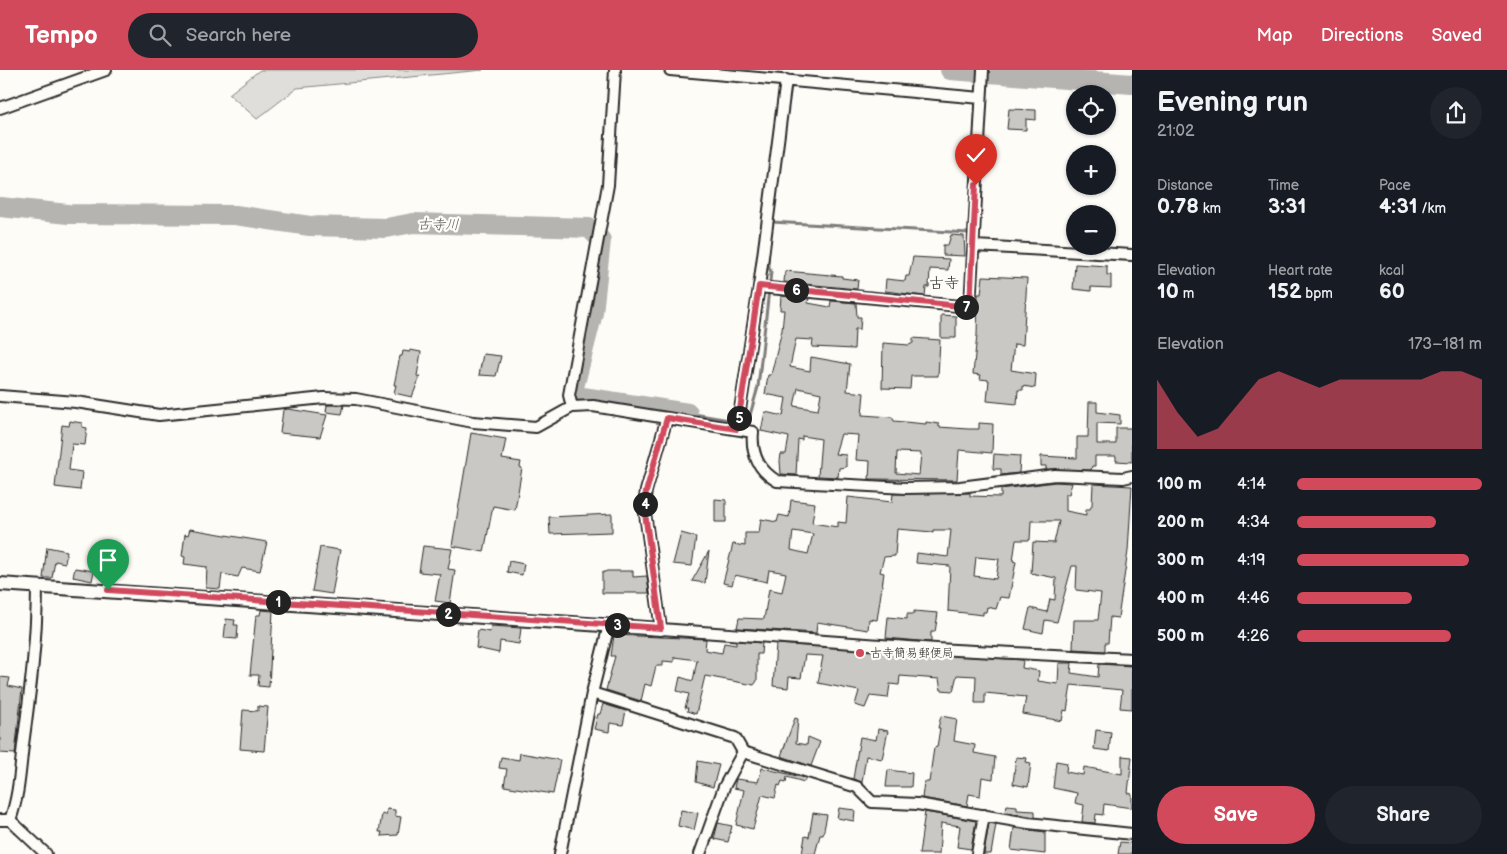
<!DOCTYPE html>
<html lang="en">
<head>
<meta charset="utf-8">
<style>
	body { margin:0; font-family:"Balsamiq Sans","Klee One",sans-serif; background:#20242c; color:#f1f3f6; height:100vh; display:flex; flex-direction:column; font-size:19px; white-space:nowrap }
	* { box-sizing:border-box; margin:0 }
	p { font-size:16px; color:#9ea1a6 }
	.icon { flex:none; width:28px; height:28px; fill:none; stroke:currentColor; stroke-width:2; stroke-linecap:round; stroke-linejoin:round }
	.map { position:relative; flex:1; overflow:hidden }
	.drawer { display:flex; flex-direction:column; background:#171b24; width:375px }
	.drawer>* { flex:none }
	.tools { position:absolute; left:1066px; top:15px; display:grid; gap:10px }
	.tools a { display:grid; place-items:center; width:50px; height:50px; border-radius:50%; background:#171b24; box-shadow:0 1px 4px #0004; font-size:25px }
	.pin { position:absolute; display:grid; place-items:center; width:42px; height:42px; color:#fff; margin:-51px -21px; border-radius:50% 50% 50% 0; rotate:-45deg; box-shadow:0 0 5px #0007 }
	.pin .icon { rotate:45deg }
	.km { position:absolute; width:25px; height:25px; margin:-12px; border-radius:50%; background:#222; color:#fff; font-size:14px; line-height:25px; text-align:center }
	.round { display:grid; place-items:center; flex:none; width:52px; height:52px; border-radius:26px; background:#20242c }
	.overview { display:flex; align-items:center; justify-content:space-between; height:85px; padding:0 25px }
	h1 { font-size:28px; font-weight:700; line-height:38px }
	.figures { display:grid; grid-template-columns:repeat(3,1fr); gap:8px; height:85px; padding:5px 25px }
	.figures div { display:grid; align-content:center }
	.figures b { font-size:21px; font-weight:700 }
	.figures small { font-size:14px; font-weight:400 }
	.figures p { font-size:14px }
	.chart { height:140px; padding:10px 25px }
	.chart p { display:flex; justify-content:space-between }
	.chart svg { width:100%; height:90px; margin-top:5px; fill:#d1495b; opacity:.7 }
	.primary-button { display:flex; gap:10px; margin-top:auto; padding:10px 25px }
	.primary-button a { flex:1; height:58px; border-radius:30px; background:#d1495b; color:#fff; font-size:20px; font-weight:700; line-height:58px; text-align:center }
	.primary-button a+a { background:#20242c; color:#f1f3f6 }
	ul { padding:0 25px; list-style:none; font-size:16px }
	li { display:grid; grid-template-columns:80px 60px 1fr; align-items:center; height:38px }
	li i { height:12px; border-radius:6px; background:#d1495b }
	header { display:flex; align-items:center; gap:30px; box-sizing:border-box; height:70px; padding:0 25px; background:#d1495b; color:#fff }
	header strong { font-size:24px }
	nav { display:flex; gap:28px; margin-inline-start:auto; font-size:18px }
	.search { width:350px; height:45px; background:#20242c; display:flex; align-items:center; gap:12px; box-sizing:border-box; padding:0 18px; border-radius:28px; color:#9ea1a6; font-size:19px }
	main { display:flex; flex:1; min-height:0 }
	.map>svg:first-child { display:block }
</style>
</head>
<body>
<header>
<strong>Tempo</strong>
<div class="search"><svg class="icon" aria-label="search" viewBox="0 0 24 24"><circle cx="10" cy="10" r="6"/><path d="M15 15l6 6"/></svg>Search here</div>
<nav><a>Map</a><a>Directions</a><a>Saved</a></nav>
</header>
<main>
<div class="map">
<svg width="1132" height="784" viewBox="0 0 1132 784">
	<rect width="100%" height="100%" fill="#fdfcf7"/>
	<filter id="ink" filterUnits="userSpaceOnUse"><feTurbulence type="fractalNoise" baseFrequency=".02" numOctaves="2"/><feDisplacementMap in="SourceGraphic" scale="10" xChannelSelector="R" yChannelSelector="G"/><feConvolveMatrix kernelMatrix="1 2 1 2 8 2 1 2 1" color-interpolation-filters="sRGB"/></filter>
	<g filter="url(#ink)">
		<path fill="#dfdeda" stroke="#858482" d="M260 0H483L297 18 257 49 229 24Z"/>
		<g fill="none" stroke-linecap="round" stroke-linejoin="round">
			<path stroke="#7e7d7b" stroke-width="3" d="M771 152 969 163
				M688 343 735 351
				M741 348 750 345 758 317 771 202 768 195 769 176"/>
			<path stroke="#b5b4b1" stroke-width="20" d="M950 0 1132 14
				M0 137 68 144 235 145 310 156 386 158 413 153 589 158 601 170 593 243 573 321 576 326 688 343"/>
		</g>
		<path fill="#c9c8c4" stroke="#2b2b2b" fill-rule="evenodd" d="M1009 39 1036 40V50L1026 49V60L1007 59Z
			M951 165 964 166 965 186 943 185V175H948Z
			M913 187 949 189 948 200 930 199 929 217H926L925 226 885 221 886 209 905 211 906 206H909Z
			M1075 194 1107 196V205H1111V218L1091 217V221L1073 219Z
			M785 201 842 206V208L858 210 857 219 784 212Z
			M983 206 1027 208 1023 275 1014 274 1011 300 1036 304 1035 318 1023 316V320H1018L1017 334 987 331 989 310 980 309 981 305 973 304 977 265 978 224H981Z
			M781 226 809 229 808 233 830 237 831 231 856 233 857 247H861L860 259H855L854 279 812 277 813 270 796 269 790 297 810 301 811 287 850 294 847 321 864 323 862 345 892 347 894 351 926 354V352L939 354V357L968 359H979V353L993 354 992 383 959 380 957 410 869 409 870 391 856 390 858 365 841 364 835 384 846 385V397L839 398 838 407 818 406 821 369 802 366V370L798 369 796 405 781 404 780 391 781 384H786L789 367 761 361 765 342 783 346 786 328 765 324 768 305H771L782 260 784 240H780ZM798 318 821 323 818 340 794 336ZM897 382 921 383 919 405 896 403Z
			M941 245 956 246V268H941Z
			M913 268 940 270 938 306H911L910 319 882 318 883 273 909 275 913 273Z
			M410 280 421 282 417 306 420 307 412 327 394 323 396 315H394L400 286H402L403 281 410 282Z
			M483 284 501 286 496 306 479 305Z
			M1089 332H1097V342L1120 345V354L1097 353V374H1116V358H1132V392L1116 391V386H1095V396H1092L1091 400 1046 399V396H1041V386L1077 388V367H1088Z
			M327 335H344L342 344 326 342Z
			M288 339 327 345 320 367 280 363 283 340Z
			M70 351 82 353V357L87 358 85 375 72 374 69 400 82 402 80 420 55 417 62 355 69 356Z
			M471 363 506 369 502 389 521 392 520 397 522 398 515 440 493 436 484 482 452 476Z
			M994 384 1020 386 1019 403 1001 405V399H993Z
			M1055 412 1072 413 1069 424H1066V441L1086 445V439H1090L1092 435 1093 414 1132 416 1128 481 1118 548 1110 547 1108 573H1105V581L1073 579 1074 550H1098L1101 523 1076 520 1077 496H1072L1057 552 1045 550 1043 563 1025 559 1030 538 1047 542 1050 529 1055 530 1056 508 1031 503 1033 472 1054 473 1059 451H1031L1030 470H1016L1013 491 1016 492 1009 528 1000 527 996 539 987 537 986 542H983V545L948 541 950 496 916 493 917 483 948 487 951 460H933V462L897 459 895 486 884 487 880 502 884 503 877 550 869 549 868 560 817 552 816 563 737 558 739 548 764 549 769 519 782 522 786 503 769 500 767 512 735 505 732 515 723 513 733 474 745 476V463H759L761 449 777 452 779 445 789 447 791 430 815 433 812 453 838 457V452L846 453 848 427 892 432 893 424 970 423V426L1001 427V419ZM793 461 813 464 808 484 791 480ZM976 487 999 489 996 509 974 506Z
			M715 429 726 430V452H715Z
			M612 444V462L550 464 549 447Z
			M190 459 267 472 260 501 242 498 238 507 222 504 220 519 206 518 207 497 184 494 185 487 182 486 185 464 188 465Z
			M681 463 696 467 692 496 673 494Z
			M423 476 452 479 448 499 455 500 450 533 435 531 440 504 419 502Z
			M47 477 67 481 65 493 55 491 52 508H43Z
			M320 477 340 480 332 524 312 521Z
			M709 481 705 513 692 511Z
			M509 491 524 494 522 505 507 502Z
			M75 498 94 501 92 511 73 507Z
			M607 501H633V507L647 506 649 523H602V503Z
			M261 540 273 541 269 617 258 616 259 605H250L256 545H260Z
			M914 541 938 543 935 562H931V572L886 568 888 547 907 549V544H914Z
			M226 549 235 550 234 555H238L237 569 224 568Z
			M491 556 521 558 519 574 500 571 499 583 476 578 478 560 490 562Z
			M614 565 706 569 705 580 722 583 724 573 736 575V571L762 573 761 584H757V611L754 615 705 606 696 644 687 641 688 638H685L689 624 677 621 680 607 693 611 697 590 674 587V592L663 591V596H656L651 616 645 614 641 631 606 620 615 586H611Z
			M776 574 1023 590 1022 598 1039 601 1038 611 1058 614 1059 593H1072L1071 603 1098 607 1099 594 1132 596V639L1120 638 1122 620 1071 615 1067 641 1064 640 1062 651 1023 644 1026 627 985 623V633H975L976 606 957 605 953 621 941 620 939 609 900 606 899 615 890 614 888 628 870 626 865 638 855 635 859 621 818 613 823 586 805 585 801 608 789 607 788 618 773 616Z
			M0 607 10 608 8 616 22 619 15 684 0 683Z
			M603 634 626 641 623 655 610 653 609 662 594 659 598 644H600Z
			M258 636 268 637 264 681 240 679 243 640 258 641Z
			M941 646 957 649 954 671 975 675 974 683 995 687 993 709 982 707 980 726 969 724 967 736 922 728 924 712H929L934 678 937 677 940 658H938Z
			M795 648 798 649 796 673 807 675 808 667 820 672 811 696 781 686Z
			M878 659 888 661 882 689 866 686 862 712 853 709 860 667 876 670Z
			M1096 660 1111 662 1109 681 1094 679Z
			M520 683 560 690 553 724 504 716 507 699 499 698 501 687 519 690Z
			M1122 686 1132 687 1128 723 1132 724V738L1104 734 1103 745 1096 744 1095 753 1082 752 1084 735 1075 733 1077 723 1053 718 1056 691 1067 693 1066 702 1083 705 1084 697 1122 704Z
			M1016 687 1027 688 1026 692 1031 693 1028 717 1013 714Z
			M698 691 719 695 713 717 696 712Z
			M762 698 806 708 804 712 787 707 786 712 782 711 780 716 778 715 775 728 762 725 753 759 736 755 744 720 734 718 736 709 758 712Z
			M888 700 912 703 911 717H886Z
			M1007 735 1017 736V740L1035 741V747L1006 742Z
			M839 738 855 740 854 751 837 748Z
			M387 739 395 740V746L401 747 398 765 381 766 382 762H379L382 744 386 745Z
			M681 740 698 743 694 760 678 756Z
			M925 742 976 751 971 779 957 777 960 756 941 753 939 784H919Z
			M813 743 827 745 823 765H820L815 784H802L805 766 809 767Z
			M718 753 732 756 728 772 714 769Z
			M989 753 996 754 991 784H984Z
			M1014 758 1045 762V784L1011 780Z
			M1120 772 1132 773V784H1118Z"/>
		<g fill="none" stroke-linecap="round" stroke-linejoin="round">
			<defs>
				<path id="minor" d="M670 0 981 28
					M0 38 106 0
					M975 176 1132 185
					M759 217 786 10
					M0 326 76 332 159 345 324 328 356 329 473 352 536 357 572 337 593 336 753 362C751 383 758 400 777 411L906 418 960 417 1055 405 1123 408 1132 406
					M572 337 569 325 608 115 615 0
					M667 348 646 421 644 436 661 559 936 579 1132 589
					M737 359 759 217 970 237 983 0
					M592 623 735 668 743 682 857 717 872 732 917 734 1028 753 1132 764
					M0 750H10L46 784
					M10 750C19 726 20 700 23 675 30 623 37 569 37 516
					M560 784 592 623 609 555
					M700 784 724 717 743 682
					M977 784 984 745"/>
				<path id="tertiary" d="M0 514 661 559"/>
			</defs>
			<use href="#minor" stroke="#2b2b2b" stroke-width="14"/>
			<use href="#tertiary" stroke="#2b2b2b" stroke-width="16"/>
			<use href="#minor" stroke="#fdfcf7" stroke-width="10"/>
			<use href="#tertiary" stroke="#fdfcf7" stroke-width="12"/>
		</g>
	</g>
	<g fill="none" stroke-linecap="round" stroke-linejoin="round" filter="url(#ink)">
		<defs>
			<path id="route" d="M108 520 661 558 644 436 646 422 667 348 737 359 759 216 970 237 976 115"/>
		</defs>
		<use href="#route" stroke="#fff" stroke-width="10"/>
		<use href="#route" stroke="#d1495b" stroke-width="6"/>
	</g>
	<circle fill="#d1495b" stroke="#fdfcf7" stroke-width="2" cx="860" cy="583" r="5"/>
	<g text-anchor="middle" stroke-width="4.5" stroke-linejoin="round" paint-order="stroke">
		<g font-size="12" fill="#2b2b2b" stroke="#fdfcf7" text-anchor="start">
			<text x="870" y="587">古寺簡易郵便局</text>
		</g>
		<g font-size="14" font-style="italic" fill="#5b5b5a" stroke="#fdfcf7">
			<text transform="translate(438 154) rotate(1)" y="5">古寺川</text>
		</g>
		<g font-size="15" fill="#2b2b2b" stroke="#fdfcf7">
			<text x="944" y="218">古寺</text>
		</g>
	</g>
</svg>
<div class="tools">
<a><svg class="icon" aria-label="locate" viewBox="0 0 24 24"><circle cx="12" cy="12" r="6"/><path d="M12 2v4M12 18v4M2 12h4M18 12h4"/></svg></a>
<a>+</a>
<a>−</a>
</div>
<div class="pin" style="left:108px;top:520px;background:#1e9e55"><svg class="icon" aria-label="arrive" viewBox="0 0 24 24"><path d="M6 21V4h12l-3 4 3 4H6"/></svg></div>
<div class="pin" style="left:976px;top:115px;background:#d93025"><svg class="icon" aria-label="check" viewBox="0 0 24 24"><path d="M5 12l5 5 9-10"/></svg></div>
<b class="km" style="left:278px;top:532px">1</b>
<b class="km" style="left:448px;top:544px">2</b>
<b class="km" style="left:617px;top:555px">3</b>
<b class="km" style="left:645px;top:434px">4</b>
<b class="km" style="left:739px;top:348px">5</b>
<b class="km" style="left:796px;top:220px">6</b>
<b class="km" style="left:966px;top:237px">7</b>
</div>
<section class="drawer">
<div class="overview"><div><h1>Evening run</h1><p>21:02</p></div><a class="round"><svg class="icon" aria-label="share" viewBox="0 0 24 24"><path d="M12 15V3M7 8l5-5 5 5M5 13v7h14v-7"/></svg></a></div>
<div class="figures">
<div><p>Distance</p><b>0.78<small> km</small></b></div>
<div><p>Time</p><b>3:31</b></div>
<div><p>Pace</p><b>4:31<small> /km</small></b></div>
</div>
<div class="figures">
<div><p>Elevation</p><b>10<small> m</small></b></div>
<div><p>Heart rate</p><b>152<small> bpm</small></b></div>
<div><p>kcal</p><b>60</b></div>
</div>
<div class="chart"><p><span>Elevation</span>173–181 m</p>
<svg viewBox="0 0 160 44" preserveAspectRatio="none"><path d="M0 44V10L10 26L20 38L30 34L40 22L50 10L60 6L70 10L80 14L90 10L100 10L110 10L120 10L130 10L140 6L150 6L160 10V44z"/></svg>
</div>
<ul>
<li><b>100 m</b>4:14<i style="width:100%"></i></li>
<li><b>200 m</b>4:34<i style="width:75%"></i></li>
<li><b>300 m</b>4:19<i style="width:93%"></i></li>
<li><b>400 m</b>4:46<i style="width:62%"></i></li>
<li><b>500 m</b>4:26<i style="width:83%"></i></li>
</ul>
<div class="primary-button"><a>Save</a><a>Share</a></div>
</section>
</main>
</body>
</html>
